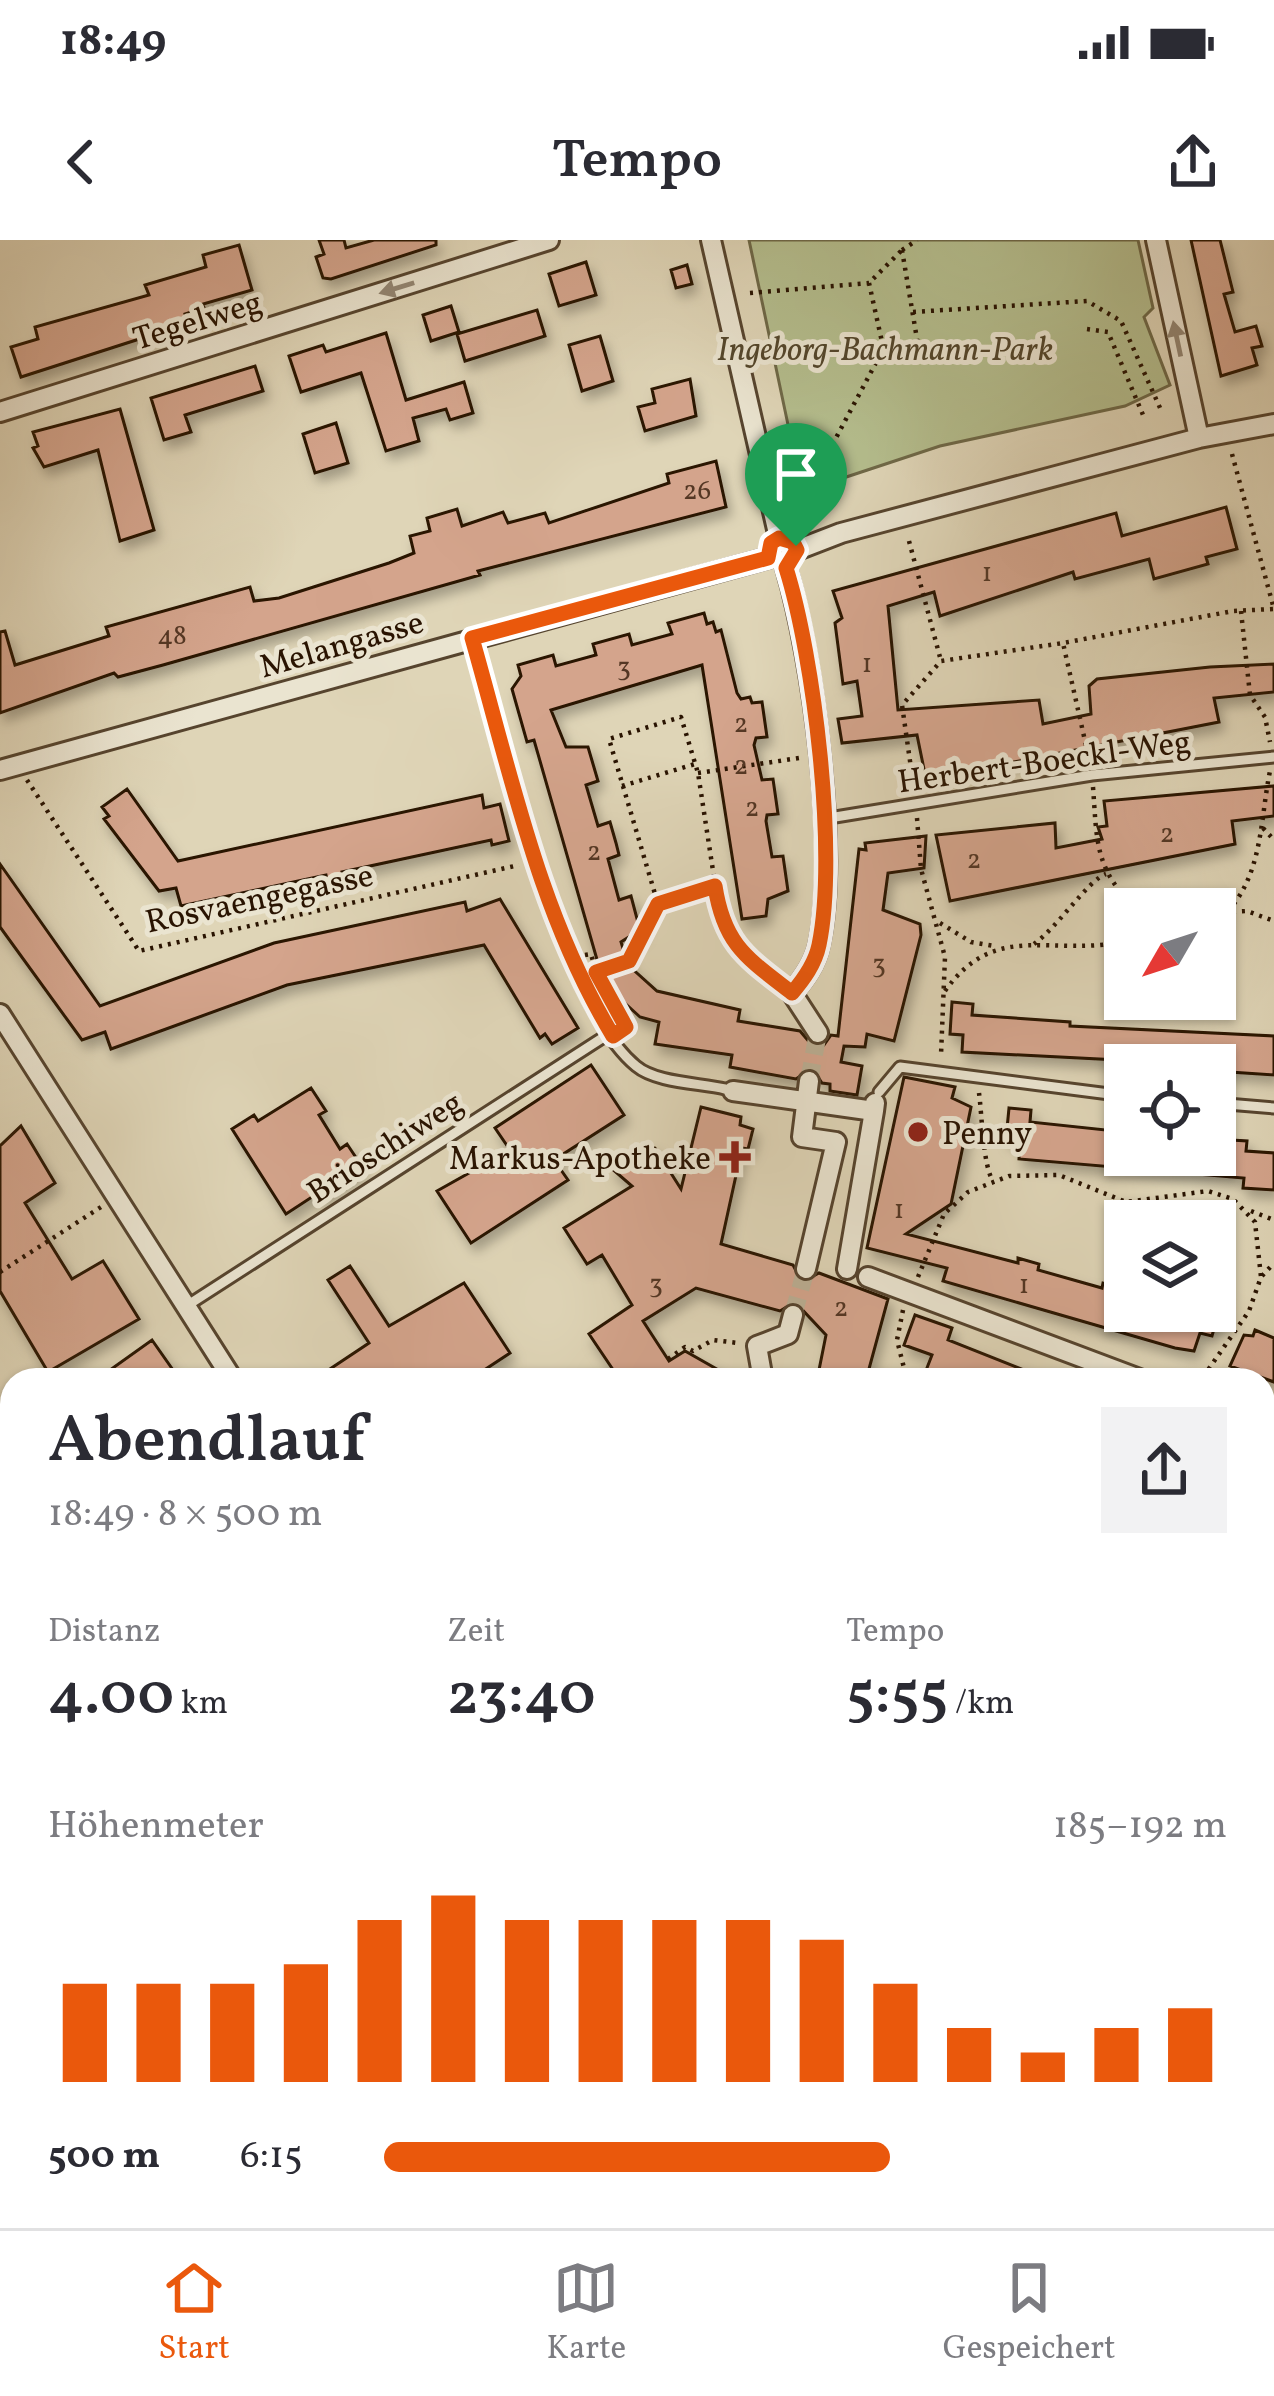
<!DOCTYPE html>
<html lang="de">
<head>
<meta charset="utf-8">
<style>
	body { margin:0; font-family:Vollkorn,serif; background:#f2f2f3; color:#2b2b33; height:100vh; display:flex; flex-direction:column; font-size:45px; white-space:nowrap }
	* { box-sizing:border-box; margin:0 }
	p { font-size:39px; color:#7c7c81 }
	.icon { flex:none; width:66px; height:66px; fill:none; stroke:currentColor; stroke-width:2; stroke-linecap:round; stroke-linejoin:round }
	.map { position:relative; flex:1; overflow:hidden }
	.panel { position:absolute; left:0px; top:1128px; width:1275px; height:861px; display:flex; flex-direction:column; background:#fff; border-radius:36px 36px 0 0; box-shadow:0 3px 9px #0004 }
	.panel>* { flex:none }
	.needle { width:78px; rotate:231deg }
	.fabs { position:absolute; left:1104px; top:648px; display:grid; gap:24px }
	.fabs a { display:grid; place-items:center; width:132px; height:132px; border-radius:0px; background:#fff; box-shadow:0 3px 9px #0004; font-size:60px }
	.pin { position:absolute; display:grid; place-items:center; width:102px; height:102px; color:#fff; margin:-123px -51px; border-radius:50% 50% 50% 0; rotate:-45deg; box-shadow:0 0 12px #0007 }
	.pin .icon { rotate:45deg }
	.round { display:grid; place-items:center; flex:none; width:126px; height:126px; border-radius:0px; background:#f2f2f3 }
	.overview { display:flex; align-items:center; justify-content:space-between; height:204px; padding:0 48px }
	h1 { font-size:66px; font-weight:600; line-height:90px }
	.stats { display:grid; grid-template-columns:repeat(3,1fr); gap:18px; height:204px; padding:12px 48px }
	.stats div { display:grid; align-content:center }
	.stats b { font-size:60px; font-weight:600 }
	.stats small { font-size:33px; font-weight:400 }
	.stats p { font-size:33px }
	.chart { height:336px; padding:24px 48px }
	.chart p { display:flex; justify-content:space-between }
	.chart svg { width:100%; height:216px; margin-top:12px; stroke:#ea580c; stroke-width:6 }
	ul { padding:0 48px; list-style:none; font-size:39px }
	li { display:grid; grid-template-columns:192px 144px 1fr; align-items:center; height:90px }
	li i { height:30px; border-radius:15px; background:#ea580c }
	.status { display:flex; justify-content:space-between; align-items:center; height:84px; padding:0 60px; background:#fff; direction:ltr }
	.status svg { height:33px; fill:currentColor }
	header { display:flex; justify-content:space-between; align-items:center; height:156px; padding:0 48px; background:#fff; font-size:54px; font-weight:600 }
	.menu { display:flex; justify-content:space-around; align-items:center; height:168px; border-top:3px solid #e1e1e2; background:#fff; font-size:33px; color:#7c7c81 }
	.menu a { display:grid; justify-items:center; gap:6px }
	.menu .selected { color:#ea580c }
	.map>svg:first-child { display:block }
</style>
</head>
<body>
<div class="status"><b>18:49</b><svg viewBox="0 0 49 12"><path d="M0 12V9h3v3zM5 12V6h3v6zM10 12V3h3v9zM15 12V0h3v12zM26 1h20v11H26zM47 4h2v5h-2z"/></svg></div>
<header><svg class="icon" aria-label="back" viewBox="0 0 24 24"><path d="M15 5l-7 7 7 7"/></svg>Tempo<svg class="icon" aria-label="share" viewBox="0 0 24 24"><path d="M12 15V3M7 8l5-5 5 5M5 13v7h14v-7"/></svg></header>
<div class="map">
<svg width="1274" height="1988" viewBox="0 0 1274 1988">
	<defs>
		<filter id="shadow"><feDropShadow dx="4.5" dy="8" stdDeviation="6" flood-color="#0004"/></filter>
	</defs>
	<rect width="100%" height="100%" fill="#dfd5b7"/>
	<filter id="stains"><feTurbulence type="fractalNoise" baseFrequency=".00167" numOctaves="4"/><feColorMatrix values="0 0 0 0 .2 0 0 0 0 .09 0 0 0 0 .02 0 0 0 .5 -.17"/></filter>
	<radialGradient id="worn" r=".72"><stop offset=".6" stop-color="#630" stop-opacity="0"/><stop offset="1" stop-color="#630" stop-opacity=".3"/></radialGradient>
	<path fill="#b4bd8d" stroke="#6e6847" stroke-width="3" d="M749 0H1138L1153 68 1144 77 1170 145 1125 166 940 206 822 245 798 232Z
		M12 1429V1508L0 1493V1438Z
		M1274 1850V1988H1192L1198 1977H1263V1868Z"/>
	<path fill="#d4a48c" stroke="#291301" stroke-width="3" filter="url(#shadow)" d="M319 0H344L346 8 374 0H436V5L331 39 323 38 316 17 324 14Z
		M1191 0H1220L1233 52 1224 54 1235 92 1256 86 1262 106 1252 108 1257 125 1221 136Z
		M239 5 252 50 203 64 204 68 185 74 187 81 158 93 21 137 11 107 38 99 35 87 149 55 145 45 206 27 203 15Z
		M586 22 596 55 559 66 549 34Z
		M687 25 692 44 676 48 671 30Z
		M451 66 459 92 431 101 423 75Z
		M537 70 545 96 465 121 457 94Z
		M386 93 406 160 464 142 473 173 450 180 446 169 413 178 419 201 386 211 361 133 301 152 289 116 323 105 326 112Z
		M600 96 613 141 582 151 569 105Z
		M255 126 263 151 185 175 191 192 164 200 151 158Z
		M690 139 696 176 645 191 638 167 655 163 652 149Z
		M120 169 154 290 120 301 98 210 44 227 33 208 38 206 33 192Z
		M336 183 348 223 315 233 303 194Z
		M716 221 726 267 478 331 480 335 163 425 118 437 114 433 0 473V392L5 391 15 425 109 396 106 387 250 347 254 361 279 358 389 323 414 313 410 296 430 291 427 278 457 269 462 286 503 272 508 283 545 273 549 283 669 243 667 234Z
		M1226 267 1237 309 1206 317 1208 324 1154 339 1149 319 1075 339 1073 332 940 376 934 352 888 366 898 470 1039 460 1043 484 1091 474 1089 446 1097 439 1210 427 1274 424V452L1214 458 1219 482 926 539 917 495 842 503 838 479 862 476 857 441 843 444 835 383 842 378 833 351 1116 273 1122 296Z
		M704 373 707 384 713 382 716 392 721 390 737 453 741 459 750 457 752 463 762 462 767 497 756 498 754 505 762 540 773 539 778 574 767 575 766 581 772 617 783 616 788 651 768 659 766 676 742 679 702 425 551 470 566 507H588L598 541 586 545 598 586 610 582 616 603 619 615 608 619 619 660 631 656 640 690 621 702 628 725 657 751 740 770 738 781 800 791 811 804 824 805 831 795 838 796 859 609 866 610 865 603 926 596 924 628 888 633 883 670 920 684 921 695 894 801 867 794 865 807 844 806 841 822 862 826 857 855 830 851V844L822 843 812 828 796 839 730 827 732 815 655 804 659 782 640 777 604 744 534 500 527 502 512 449 521 436 518 425 553 415 556 426 596 415 593 404 629 394 632 405 672 394 668 383Z
		M1274 546V576L1232 581 1235 604 950 661 936 595 1055 583 1056 608 1102 599 1098 587 1107 586 1104 561Z
		M127 549 178 621 482 555 484 568 500 564 509 601 492 605 491 600 342 632 343 638 327 640 326 635 181 666 176 648 159 651 104 579 109 576 102 567Z
		M0 624 100 766 274 703 465 662 467 671 500 659 578 788 552 804 545 794 540 798 484 705 287 745 111 809 105 792 82 800 0 687Z
		M952 762 973 764 972 775 1070 782V786L1274 796V835L1215 831V825L962 812 963 795 950 794Z
		M591 825 624 875 554 920 568 940 471 1003 437 951 510 910 495 888Z
		M904 837 955 847 952 858 971 867 951 964 906 994 1018 1023V1018L1039 1024 1038 1030 1102 1048 1103 1043 1125 1049V1071H1219L1212 1096 1200 1093 1194 1111 1175 1108 943 1041 947 1028 867 1008Z
		M311 848 326 871 319 875 340 909 347 904 363 928 321 958 318 953 286 974 232 889 254 875 258 881Z
		M701 867 741 877 740 885 753 889 748 909 742 908 721 1004 793 1025 802 1042 819 1033 888 1059 866 1140H817L826 1095 795 1062 780 1071 696 1048 643 1081 669 1121 685 1111 736 1140H620L589 1094 632 1065 602 1015 587 1024 564 988 632 946 611 928 645 906 655 908 681 949Z
		M1009 868 1031 870 1030 882 1125 892V915H1215V899L1247 901 1246 911 1274 913V950L1243 948 1244 938 1019 919 1020 900 1006 899Z
		M21 886 55 943 25 963 72 1039 103 1021 139 1079 48 1132 0 1051V906Z
		M350 1026 389 1086 464 1043 510 1113 469 1140H337L330 1129 369 1103 328 1040Z
		M915 1075 952 1088 948 1100 1049 1140H944L925 1133 932 1115 904 1105Z
		M1255 1090 1274 1098V1142L1230 1126 1244 1095 1253 1096Z
		M152 1100 180 1140H96Z"/>
	<g fill="none" stroke-linecap="round" stroke-linejoin="round">
		<path stroke="#bbae93" stroke-width="18" stroke-dasharray="18 9" stroke-linecap="butt" d="M809 841 818 793
			M793 1075 806 1029"/>
		<defs>
			<path id="lane" d="M473 400C501 502 558 762 636 826 656 843 700 843 725 849
				M823 579 1092 535 1274 517
				M879 852 900 827 1125 856
				M1215 863 1274 868
				M188 1065 610 793"/>
			<path id="street" d="M711 0 779 298
				M1156 0 1199 198
				M0 172 549 0
				M797 310 841 293 1199 198 1274 184
				M786 328C813 421 839 611 819 705 815 724 804 739 792 753L818 793
				M0 530 768 318
				M0 774 233 1140
				M733 851 874 871 875 863
				M806 1029 836 902 802 897 809 841
				M847 1029 874 871
				M868 1037 1142 1140
				M763 1140 757 1106 788 1094 793 1075
				M1263 1185 1274 1189
				M1024 1977 1037 1988"/>
			<path id="secondary" d="M0 1648 12 1656
				M1263 1675 1274 1653
				M0 1755 12 1763
				M1263 1776 1274 1753
				M328 1977 341 1988
				M380 1977 391 1988
				M1110 1988 1115 1977
				M1157 1988 1163 1977"/>
		</defs>
		<use href="#lane" stroke="#56442e" stroke-width="15"/>
		<use href="#street" stroke="#56442e" stroke-width="24"/>
		<use href="#secondary" stroke="#291301" stroke-width="33"/>
		<path stroke="#291301" stroke-width="4.5" stroke-dasharray="3 6" stroke-linecap="butt" d="M902 10 919 111 882 102 869 43Z
			M902 10 917 0
			M750 53 869 43
			M913 72 1087 61 1121 81 1161 170
			M1087 89 1108 92 1143 175
			M1232 214 1274 369
			M803 270 813 241 886 104
			M909 301 941 421
			M1241 371 1250 455 1265 477 1270 502
			M1090 523 1063 403 1233 371 1273 369
			M698 533 799 518
			M27 540 139 711 519 625
			M622 546 695 524
			M1093 547C1097 599 1094 632 1138 669
			M914 549 902 465 941 421 1063 403
			M917 578 921 629 945 717 941 815
			M1263 588 1274 600
			M715 646 658 664 609 499 681 477 698 533 721 683 738 709 778 742
			M1228 671C1263 632 1260 580 1270 531
			M1215 673 1247 671 1274 681
			M940 683 971 702 994 706
			M1034 704C1058 687 1088 640 1106 634
			M585 715 591 714 596 732
			M601 747 596 732 629 721 658 664
			M945 751C996 679 1053 718 1125 701
			M607 756 623 782
			M979 853C982 875 983 926 993 941
			M1251 971 1274 980
			M0 1032 101 967
			M1262 1036 1274 1023
			M918 1037 944 974 968 952 1009 936 1059 935 1126 962 1208 951 1233 959 1255 982 1261 1037 1249 1071 1201 1140
			M903 1070 897 1100 907 1140
			M668 1119 685 1107 693 1111 713 1100 738 1103
			M1263 1283 1274 1289
			M1263 1400 1274 1379
			M0 1565 12 1553"/>
		<use href="#lane" stroke="#eae4d0" stroke-width="9"/>
		<use href="#street" stroke="#eae4d0" stroke-width="18"/>
		<use href="#secondary" stroke="#eae4d0" stroke-width="27"/>
	</g>
	<defs><path id="oneway-solid" d="M-6-.8H1V-3.2L6.5 0L1 3.2V.8H-6Z" transform="scale(3)"/></defs>
	<g fill="#938673">
		<use href="#oneway-solid" transform="translate(397 48) rotate(163)"/>
		<use href="#oneway-solid" transform="translate(1177 99) rotate(-102)"/>
	</g>
	<g fill="none" stroke-linecap="round" stroke-linejoin="round">
		<defs>
			<path id="route" d="M779 298 793 302 797 310 786 328C814 417 838 614 819 705 815 724 804 739 792 753 747 718 724 705 715 646L658 664 629 721 596 732 626 787 613 796C539 674 511 534 472 398L768 318 771 303Z"/>
		</defs>
		<use href="#route" stroke="#fff" stroke-width="24"/>
		<use href="#route" stroke="#ea580c" stroke-width="15"/>
	</g>
	<g fill="#8f2418" stroke="#eae4d0" stroke-width="4.5">
		<circle cx="918" cy="892" r="12"/>
		<path d="M729 899h12v12h12v12h-12v12h-12v-12h-12v-12h12z"/>
	</g>
	<g text-anchor="middle" stroke-width="10" stroke-linejoin="round" paint-order="stroke">
		<g font-size="27" fill="#543724">
			<text x="697" y="259">26</text>
			<text x="987" y="341">1</text>
			<text x="172" y="404">48</text>
			<text x="867" y="432">1</text>
			<text x="624" y="436">3</text>
			<text x="741" y="492">2</text>
			<text x="741" y="534">2</text>
			<text x="752" y="576">2</text>
			<text x="1167" y="602">2</text>
			<text x="594" y="620">2</text>
			<text x="974" y="628">2</text>
			<text x="879" y="733">3</text>
			<text x="899" y="978">1</text>
			<text x="656" y="1053">3</text>
			<text x="1024" y="1053">1</text>
			<text x="841" y="1076">2</text>
		</g>
		<g font-size="33" fill="#291301" stroke="#eae4d0">
			<text transform="translate(197 79) rotate(-17)" y="12">Tegelweg</text>
			<text transform="translate(341 403) rotate(-16)" y="12">Melangasse</text>
			<text transform="translate(1044 520) rotate(-8)" y="12">Herbert-Boeckl-Weg</text>
			<text transform="translate(259 657) rotate(-12)" y="12">Rosvaengegasse</text>
			<text transform="translate(384 906) rotate(-33)" y="12">Brioschiweg</text>
		</g>
		<g font-size="33" font-style="italic" fill="#53462b" stroke="#eae4d0">
			<text x="885" y="120">Ingeborg-Bachmann-Park</text>
		</g>
		<g font-size="33" fill="#291301" stroke="#eae4d0" text-anchor="start">
			<text x="942" y="904">Penny</text>
			<text x="711" y="929" text-anchor="end">Markus-Apotheke</text>
		</g>
	</g>
	<rect width="100%" height="100%" filter="url(#stains)"/>
	<rect width="100%" height="100%" fill="url(#worn)"/>
</svg>
<div class="fabs">
<a><svg class="needle" viewBox="-14 -14 28 28"><path d="M0-13l5 13h-10z" fill="#e53935"/><path d="M0 13l5-13h-10z" fill="#7c7c81"/></svg></a>
<a><svg class="icon" aria-label="locate" viewBox="0 0 24 24"><circle cx="12" cy="12" r="6"/><path d="M12 2v4M12 18v4M2 12h4M18 12h4"/></svg></a>
<a><svg class="icon" aria-label="layers" viewBox="0 0 24 24"><path d="M12 4l9 5-9 5-9-5zM3 14l9 5 9-5"/></svg></a>
</div>
<div class="pin" style="left:796px;top:306px;background:#1e9e55"><svg class="icon" aria-label="arrive" viewBox="0 0 24 24"><path d="M6 21V4h12l-3 4 3 4H6"/></svg></div>
<section class="panel">
<div class="overview"><div><h1>Abendlauf</h1><p>18:49 · 8 × 500 m</p></div><a class="round"><svg class="icon" aria-label="share" viewBox="0 0 24 24"><path d="M12 15V3M7 8l5-5 5 5M5 13v7h14v-7"/></svg></a></div>
<div class="stats">
<div><p>Distanz</p><b>4.00<small> km</small></b></div>
<div><p>Zeit</p><b>23:40</b></div>
<div><p>Tempo</p><b>5:55<small> /km</small></b></div>
</div>
<div class="chart"><p><span>Höhenmeter</span>185–192 m</p>
<svg viewBox="0 0 160 44" preserveAspectRatio="none"><path d="M5 44V24M15 44V24M25 44V24M35 44V20M45 44V11M55 44V6M65 44V11M75 44V11M85 44V11M95 44V11M105 44V15M115 44V24M125 44V33M135 44V38M145 44V33M155 44V29"/></svg>
</div>
<ul>
<li><b>500 m</b>6:15<i style="width:60%"></i></li>
</ul>
</section>
</div>
<nav class="menu">
<a class="selected"><svg class="icon" aria-label="home" viewBox="0 0 24 24"><path d="M3 11l9-7 9 7M6 9v11h12V9"/></svg>Start</a>
<a><svg class="icon" aria-label="map" viewBox="0 0 24 24"><path d="M3 6l6-2 6 2 6-2v14l-6 2-6-2-6 2zM9 4v14M15 6v14"/></svg>Karte</a>
<a><svg class="icon" aria-label="saved" viewBox="0 0 24 24"><path d="M7 4h10v16l-5-4-5 4z"/></svg>Gespeichert</a>
</nav>
</body>
</html>
